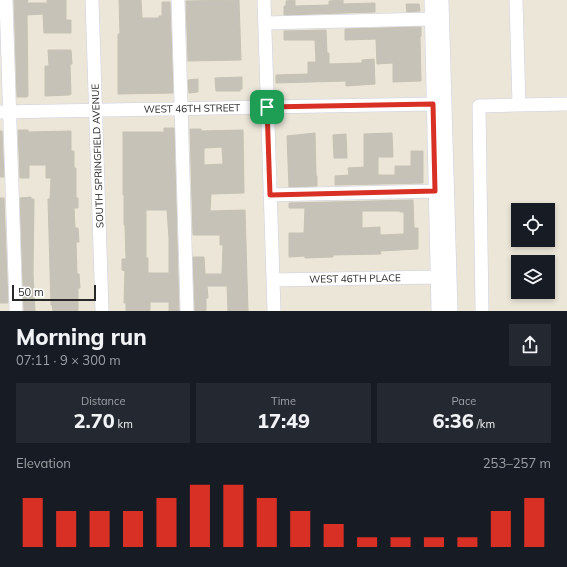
<!DOCTYPE html>
<html lang="en">
<head>
<meta charset="utf-8">
<style>
	body { margin:0; font-family:Mulish,sans-serif; background:#242831; color:#f1f3f6; height:100vh; display:flex; flex-direction:column; font-size:15px; white-space:nowrap }
	* { box-sizing:border-box; margin:0 }
	p { font-size:13px; color:#9ea1a6 }
	.icon { flex:none; width:22px; height:22px; fill:none; stroke:currentColor; stroke-width:2; stroke-linecap:round; stroke-linejoin:round }
	.map { position:relative; height:311px; overflow:hidden }
	.details { display:flex; flex-direction:column; background:#171b24; flex:1 }
	.details>* { flex:none }
	.fabs { position:absolute; left:511px; top:203px; display:grid; gap:8px }
	.fabs a { display:grid; place-items:center; width:44px; height:44px; border-radius:0px; background:#171b24; box-shadow:0 2px 6px #0003; font-size:20px }
	.scale { position:absolute; left:12px; bottom:10px; width:84px; box-sizing:border-box; padding-left:4px; border:2px solid #282828; border-top:0; font-size:11px; line-height:14px; white-space:nowrap; color:#282828; -webkit-text-stroke:3px #fff; paint-order:stroke }
	.pin { position:absolute; display:grid; place-items:center; width:34px; height:34px; color:#fff; margin:-17px; border-radius:8px; box-shadow:0 2px 6px #0006 }
	.round { display:grid; place-items:center; flex:none; width:42px; height:42px; border-radius:0px; background:#242831 }
	.head { display:flex; align-items:center; justify-content:space-between; height:68px; padding:0 16px }
	h1 { font-size:22px; font-weight:800; line-height:30px }
	.figures { display:grid; grid-template-columns:repeat(3,1fr); gap:6px; height:68px; padding:4px 16px }
	.figures div { display:grid; align-content:center; border-radius:0px; background:#242831; text-align:center }
	.figures b { font-size:20px; font-weight:800 }
	.figures small { font-size:11px; font-weight:400 }
	.figures p { font-size:11px }
	.chart { height:112px; padding:8px 16px }
	.chart p { display:flex; justify-content:space-between }
	.chart svg { width:100%; height:72px; margin-top:4px; stroke:#d93025; stroke-width:6 }
	.map>svg:first-child { display:block }
</style>
</head>
<body>
<div class="map">
<svg width="567" height="311" viewBox="0 0 567 311">
	<rect width="100%" height="100%" fill="#ebe6d8"/>
	<path fill="#c6c2b8" stroke="#c6c2b2" fill-rule="evenodd" d="M14 0H28L27 3H47V0H66V20H71V33H44L43 14 27 15 28 96 27 97H17Z
		M119 0H141L142 18H159V16H162V2H170L173 93 118 94V34H120Z
		M239 0 241 60 188 61 186 1Z
		M295 0V6L329 5V1L343 0V4L375 3V12L284 15V6H286V1Z
		M406 4H419L420 11 407 12Z
		M421 27V36L420 37 421 81 393 82V63L377 64 376 39 345 40V29Z
		M326 30 327 53H329V64L362 63V60L374 59 375 84 346 86V81L276 83V75L308 74V62H316L315 40H284V31Z
		M48 50H71L72 64H70L71 94 69 95 45 96V66H49Z
		M242 77V89H240V91H216L215 78Z
		M198 79V92L189 93 188 80Z
		M164 128H174L179 311H169V302H150V311H126V303H124L125 271 122 270V259H126L125 225H124V195H123V132H164ZM146 210H167L169 238V273H148V258H146Z
		M190 129H201V131L243 130 244 193 211 194 210 211 245 210 248 311H228L227 286H207L208 298H206V311H195L193 257H204L205 274H222L223 245H220V235H193ZM222 147 223 164 204 165V148Z
		M18 130H28V132L71 131V151H74V168H76V198H78V208H74L75 228H78L79 242H76L77 274H79L80 288H78V311H53L52 305H51L48 199H50L51 178H46V165H29V178H20Z
		M0 131H2L4 177H0Z
		M315 133 316 176H317V186L289 187 287 136Z
		M392 133 393 157H378V175H395V166H411V151H423V183L335 185V176L349 175 348 168 364 167V134Z
		M346 134 347 158H334L333 135Z
		M31 197V199H34L33 274 35 311H24L20 198Z
		M0 198H4L8 303H0Z
		M413 200 414 228H418V249L380 251 381 254 333 255V257L305 258V256L289 257V233H304L305 208H289V203ZM362 211H400V212H404V234L380 235V227L362 228Z"/>
	<g fill="none" stroke-linecap="round" stroke-linejoin="round">
		<defs>
			<path id="minor" d="M6 0 16 311
				M92 0 102 311
				M178 0 187 311
				M264 0 274 311
				M431 0 438 311
				M442 0 451 311
				M516 0 519 105
				M265 23 431 19
				M0 112 433 104
				M270 195 435 191
				M273 280 437 277
				M482 311 479 106 567 104"/>
		</defs>
		<use href="#minor" stroke="#cdcfe2" stroke-width="14"/>
		<use href="#minor" stroke="#fff" stroke-width="13"/>
	</g>
	<g fill="none" stroke-linecap="round" stroke-linejoin="round">
		<defs>
			<path id="route" d="M433 104 435 191 270 195 267 107Z"/>
		</defs>
		<use href="#route" stroke="#fff" stroke-width="8"/>
		<use href="#route" stroke="#d93025" stroke-width="5"/>
	</g>
	<g text-anchor="middle" stroke-width="3.5" stroke-linejoin="round" paint-order="stroke">
		<g font-size="10" fill="#282828" stroke="#fff">
			<text transform="translate(192 108) rotate(-1)" y="4">WEST 46TH STREET</text>
			<text transform="translate(97 156) rotate(-92)" y="4">SOUTH SPRINGFIELD AVENUE</text>
			<text transform="translate(355 278) rotate(-1)" y="4">WEST 46TH PLACE</text>
		</g>
	</g>
</svg>
<div class="fabs">
<a><svg class="icon" aria-label="locate" viewBox="0 0 24 24"><circle cx="12" cy="12" r="6"/><path d="M12 2v4M12 18v4M2 12h4M18 12h4"/></svg></a>
<a><svg class="icon" aria-label="layers" viewBox="0 0 24 24"><path d="M12 4l9 5-9 5-9-5zM3 14l9 5 9-5"/></svg></a>
</div>
<div class="scale">50 m</div>
<div class="pin" style="left:267px;top:107px;background:#1e9e55"><svg class="icon" aria-label="arrive" viewBox="0 0 24 24"><path d="M6 21V4h12l-3 4 3 4H6"/></svg></div>
</div>
<section class="details">
<div class="head"><div><h1>Morning run</h1><p>07:11 · 9 × 300 m</p></div><a class="round"><svg class="icon" aria-label="share" viewBox="0 0 24 24"><path d="M12 15V3M7 8l5-5 5 5M5 13v7h14v-7"/></svg></a></div>
<div class="figures">
<div><p>Distance</p><b>2.70<small> km</small></b></div>
<div><p>Time</p><b>17:49</b></div>
<div><p>Pace</p><b>6:36<small> /km</small></b></div>
</div>
<div class="chart"><p><span>Elevation</span>253–257 m</p>
<svg viewBox="0 0 160 44" preserveAspectRatio="none"><path d="M5 44V14M15 44V22M25 44V22M35 44V22M45 44V14M55 44V6M65 44V6M75 44V14M85 44V22M95 44V30M105 44V38M115 44V38M125 44V38M135 44V38M145 44V22M155 44V14"/></svg>
</div>
</section>
</body>
</html>
